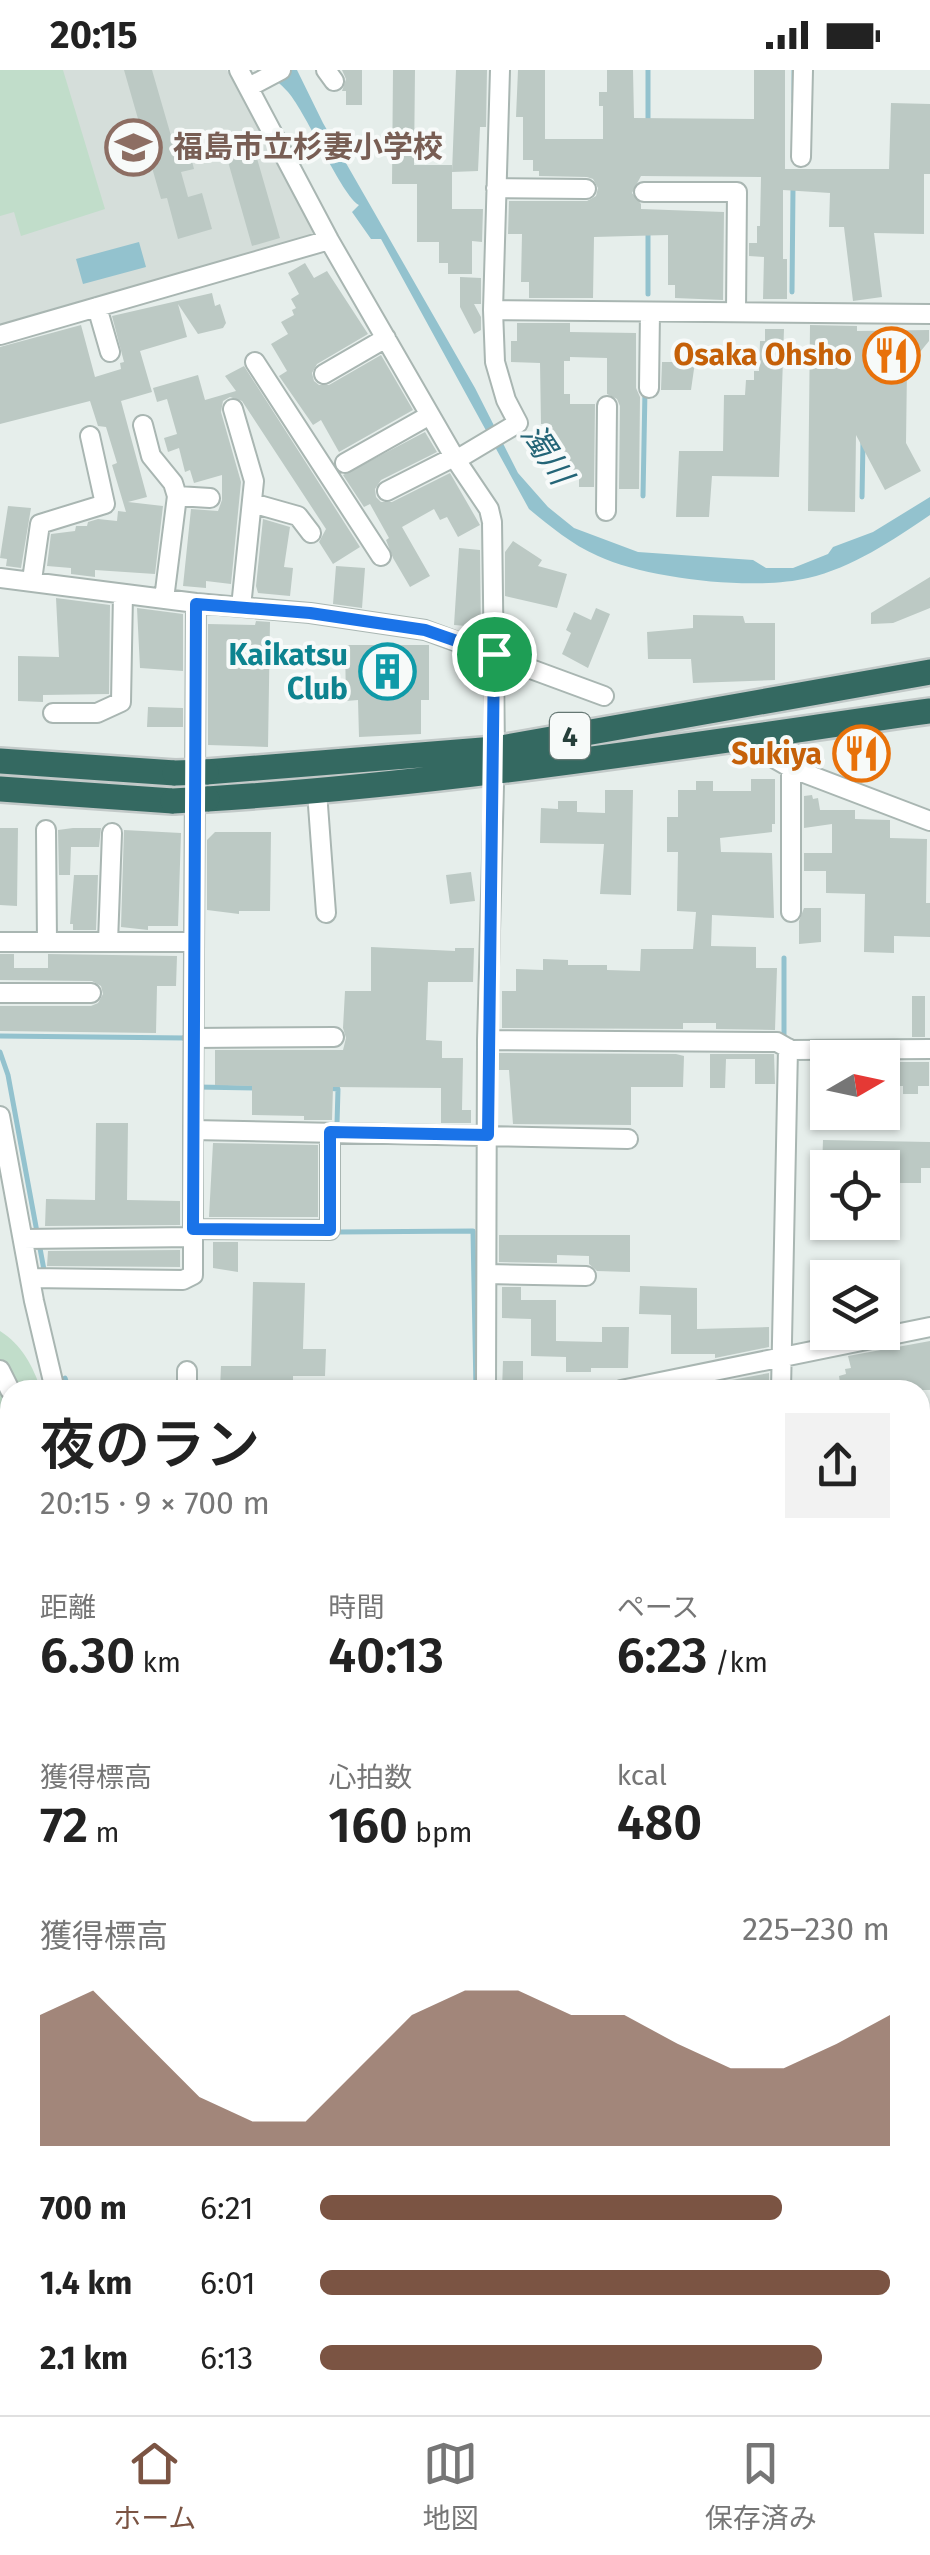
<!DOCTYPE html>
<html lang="ja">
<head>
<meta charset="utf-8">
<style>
	body { margin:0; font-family:"Fira Sans","Noto Sans JP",sans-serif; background:#f2f2f2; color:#222; height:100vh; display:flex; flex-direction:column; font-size:38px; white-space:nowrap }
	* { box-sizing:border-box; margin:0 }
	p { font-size:32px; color:#767676 }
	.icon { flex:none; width:55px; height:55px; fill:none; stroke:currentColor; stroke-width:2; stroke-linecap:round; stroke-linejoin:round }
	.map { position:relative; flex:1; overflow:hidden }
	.sheet { position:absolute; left:0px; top:1310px; width:930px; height:1035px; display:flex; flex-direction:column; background:#fff; border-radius:30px 30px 0 0; box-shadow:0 2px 8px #0004 }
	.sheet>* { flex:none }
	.needle { width:65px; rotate:81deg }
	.controls { position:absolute; left:810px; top:970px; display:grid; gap:20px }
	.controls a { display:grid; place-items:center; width:90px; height:90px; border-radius:0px; background:#fff; box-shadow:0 2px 8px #0004; font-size:50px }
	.pin { position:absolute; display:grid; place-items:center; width:85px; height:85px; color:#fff; margin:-42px; border:5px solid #fff; border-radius:50%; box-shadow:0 2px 10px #0007 }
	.round { display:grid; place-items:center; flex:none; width:105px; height:105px; border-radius:0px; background:#f2f2f2 }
	.overview { display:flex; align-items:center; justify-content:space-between; height:170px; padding:0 40px }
	h1 { font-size:55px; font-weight:600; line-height:75px }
	.figures { display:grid; grid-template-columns:repeat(3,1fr); gap:15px; height:170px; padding:10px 40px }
	.figures div { display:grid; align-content:center }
	.figures b { font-size:50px; font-weight:600 }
	.figures small { font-size:28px; font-weight:400 }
	.figures p { font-size:28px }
	.chart { height:280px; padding:20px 40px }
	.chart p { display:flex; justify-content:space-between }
	.chart svg { width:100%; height:180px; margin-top:10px; fill:#7b5443; opacity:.7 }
	ul { padding:0 40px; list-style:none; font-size:32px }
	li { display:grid; grid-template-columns:160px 120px 1fr; align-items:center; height:75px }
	li i { height:25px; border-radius:12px; background:#7b5443 }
	.status { display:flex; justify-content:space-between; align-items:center; height:70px; padding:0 50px; background:#fff; direction:ltr }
	.status svg { height:28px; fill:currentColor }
	.tab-bar { display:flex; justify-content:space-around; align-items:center; height:140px; border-top:2px solid #e0e0e0; background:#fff; font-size:28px; color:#767676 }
	.tab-bar a { display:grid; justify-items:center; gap:5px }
	.tab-bar .current { color:#7b5443 }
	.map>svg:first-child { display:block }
</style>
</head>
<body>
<div class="status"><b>20:15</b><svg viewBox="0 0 49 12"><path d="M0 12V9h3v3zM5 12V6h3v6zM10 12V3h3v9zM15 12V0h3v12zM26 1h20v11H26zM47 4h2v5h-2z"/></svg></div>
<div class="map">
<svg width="930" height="2345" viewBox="0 0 930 2345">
	<rect width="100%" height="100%" fill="#e6eeeb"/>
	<path fill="#d5deda" d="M0 0H227L315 164 0 254Z"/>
	<path fill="#c1ddca" d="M0 0H63L105 139 21 166 14 142 0 146Z
		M0 1261C22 1275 33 1296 41 1320H10V1365L0 1360Z
		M10 1395V1754L0 1766V1401Z
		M0 2329 10 2330V2335H546L570 2345H0Z"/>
	<path fill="#93c2ce" d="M264 0H297L323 53 475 318 518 403 548 437 574 458 638 482 753 490 766 498H793L828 484 833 477 873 462 930 427V445C893 470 852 498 808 508 754 521 648 509 598 486 571 474 551 457 529 439L381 169H371L352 142 359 135C342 126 307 44 288 22 281 14 272 7 264 0Z
		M139 172 146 197 83 214 76 189Z
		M930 1809V2160L920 2165V1812Z
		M0 1989 10 1994V2219L0 2216Z"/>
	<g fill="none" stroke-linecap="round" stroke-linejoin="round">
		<path stroke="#93c2ce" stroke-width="5" d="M794 32V0
			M648 52V0
			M792 222 793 118
			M648 224V163
			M643 426 645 320
			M862 427 863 371
			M0 966 186 968
			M784 969V888
			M0 982 8 1005 44 1200
			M196 1017 255 1018
			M326 1018 338 1019 337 1054
			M338 1160V1162L473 1161 476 1320
			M65 1308 69 1320"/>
	</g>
	<path fill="#bcc9c4" d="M124 0H152L174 76 186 72 193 95 194 99 181 102 188 127 202 123 212 159 178 169 167 128 161 129Z
		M342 0H362V35H346V21H342L346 9Z
		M393 0H415L414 95H452V139H483L482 172 472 171V204H448V193H439V172H417V114H392Z
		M456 0H487L486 57H480L478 101 452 102Z
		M518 0H545V69H603V36H599V22H607V0H633L634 48 754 49V0H785V99H889L891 33 930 34V104H924V164L874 163 882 227 853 231 844 157H829L830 123 783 120V189H787V229H763L764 187 749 186V173H757V156H760L761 107 641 106 632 123 641 134V139L724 142 723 230 675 228V215H668V165L594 167 593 228H529V212H521L522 164H508L509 131H587L596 126 598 118 593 109 587 107 539 106V101H533V90H523V47H516Z
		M246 63 248 72 252 71 280 168 252 176 223 74 230 72 229 68Z
		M305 193 314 208 327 201 368 264 317 294 312 303 314 311 319 315H329L381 285 413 340 339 382 321 350 313 355 279 306 287 301 271 274 288 264 281 252 294 245 292 240 296 238 291 229 299 224 288 203Z
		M460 207 481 208V234H474L481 247V260L474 264 460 237Z
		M212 223 215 236 220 234 226 253 223 258 198 264 178 234 187 267 140 281 152 322 121 331 147 427 128 432 163 436 155 504 95 500V507L71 504V498L47 496 51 464 75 461 76 456H87L88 452 98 449 117 451 118 441 126 442 112 395 117 393 106 357 98 356 90 331 0 354V277L81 255 95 307 121 299 120 293 124 292 112 246Z
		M517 253H570V262L636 263V318L640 327 639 419H619L620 336 617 329 607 324V288L570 287V291H564V324H570V334H595L594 417H579V406H560L555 384 547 383 548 354H541L540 293 511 292V271H517Z
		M810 255 857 256V261L929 260V271L907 298 906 373 921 401 885 420 856 365 855 442 808 441Z
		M765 259H784L779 407 712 406 709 447H676L679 381H723L724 325H745L746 310H754V301H759L760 271H765Z
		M662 292H695L691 320H661Z
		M244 296 360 477 333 494 319 472 326 459 242 331 230 327 223 331 221 342 241 412 231 514 206 511V518L183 516 191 439 218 441 222 430V405L194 413 190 400 185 402 179 378 168 382 164 368 177 364 167 329 157 332 153 318 198 305 205 330 236 321 225 306Z
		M425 362 437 382 381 410 375 419 376 427 381 432H392L450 403 480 455 458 467 447 447 440 450 434 439 402 457 430 506 410 517 393 488 386 470 389 468 370 434 364 437 343 405Z
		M8 436 31 438 21 498 6 496 7 489 0 488Z
		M263 449 290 457 284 497 293 498 290 526 258 523 256 516Z
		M513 471 542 490 538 496 567 504 557 538 505 526V482Z
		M459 478 480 480 481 565 466 562 467 556 454 555Z
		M336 496 365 498 362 538 333 534Z
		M930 507V538L893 553 871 554V543Z
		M56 528 110 535 109 624 43 625V632L18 631V586L59 587Z
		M137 538 183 544V601L140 598Z
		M596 538 610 544 588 598 562 584 571 563 566 560 574 542 591 550Z
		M693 545 743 546 745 553H775V610L693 613 691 589H648L647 562 693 558Z
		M256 551 270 552 268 677 208 675V554L255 555Z
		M345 575H429V630H421V664L359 667 358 630 346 631Z
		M148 637 183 638V657H147Z
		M881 668 886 692 842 701 837 676Z
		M751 709H775V754H772V762L720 768 721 782 772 783 774 848 712 845 711 876 756 877V898H777L775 960 716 959V953H683V959L502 958V921H516V899L543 900V889L568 890V895H607V900L640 901 641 879H693L696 842 677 841 678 782H667V747H678V720H696V711H713V721H751Z
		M605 720H633L631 825 600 824 604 774 540 773 541 738 558 739V731H577V742L605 743Z
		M812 725 813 729 818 728 820 740H855V749L890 750V768L927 769 926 833H930V867L894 866V883L864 882 865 824 826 823V801H804V783H832V754L804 758V726Z
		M0 758H18L17 836 0 835Z
		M73 758H101L99 777H71L70 805H59L58 760Z
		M124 760 181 763 178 856H148V860L121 857Z
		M215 762H271L270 841H239V844L207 840V770Z
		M471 802 475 831 450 834 446 805Z
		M74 805H98L96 860H73V854H70Z
		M804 838H821V872L799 874V851Z
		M371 877 455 881V878H474L473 912H428L426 970 442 971V988H463L462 1040H471V1053H441V1018L333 1017 332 1050H304V1046L252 1045V1016L215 1015V980H343L346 968 343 958 345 921H371Z
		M0 884H14V898H48V884L177 886 176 916H157L156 963 0 961V936H91L98 933 103 924 101 916 92 911 0 910Z
		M912 926H925V967H912Z
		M499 983 676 984 684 986 683 1017H631V1055L513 1054 509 1000H499Z
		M710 984H774L775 1014H755V989H726L725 1018H710Z
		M892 992H929V1016H918V1024H903V1016H892Z
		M96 1053H128L127 1130 180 1131V1155L45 1156 46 1129 95 1130Z
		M823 1070 930 1072V1098H921V1113H882V1098H822Z
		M213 1073 318 1075V1147H209Z
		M499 1165H630V1202L597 1201 589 1194V1186L557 1185V1193L499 1192Z
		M213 1172H238V1202L213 1198Z
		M180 1180V1197L47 1196 48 1181Z
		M253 1212 305 1213 303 1279H326L325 1306H293V1320H220L221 1296H251Z
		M640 1216 697 1218V1259L769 1257V1277L715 1288V1284H671V1245L639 1244Z
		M502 1217H521V1230H556V1271L602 1272V1257H629L628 1298H591V1302H566V1287L531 1286V1249L502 1248Z
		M930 1271V1320H841L839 1306 846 1304 845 1299 851 1298 848 1286Z
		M503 1291H523V1320H502Z
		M769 1303V1320H716V1313Z"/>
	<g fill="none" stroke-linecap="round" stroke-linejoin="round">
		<defs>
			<path id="minor" d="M239 0 329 170 456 390 489 439 492 452 495 679 487 970 486 1320
				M326 0 334 11
				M249 17 281 0
				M801 87 803 0
				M496 118 586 119
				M644 122H737L736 242
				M97 237 110 282
				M493 240 930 244
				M0 265 329 170
				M255 292 381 486
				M324 304 386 268
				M649 318 650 242
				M233 339 254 411 241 537
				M143 355 151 386 173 413 177 426 164 529
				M456 390 518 353 506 330 495 292 493 240 500 0
				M345 393 430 345
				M387 421 454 387
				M177 426 210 428
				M252 433 298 446 311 463
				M606 441 607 336
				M0 508 196 533 310 543 425 560 604 626
				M32 510 40 454 105 434 90 366
				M53 643H97L121 632 123 524
				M777 690 791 698 930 751
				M317 722 326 843
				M46 760 47 872
				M791 842V698
				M0 872H194
				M108 872 112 763
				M0 923H91
				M193 968 334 967
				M487 970 777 972 791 980 930 979
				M0 1046 34 1231 55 1320
				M193 1060 196 533
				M193 1159 330 1160V1063
				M23 1169 193 1167
				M487 1204 586 1206
				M30 1208 183 1210 193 1205V1060L628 1069
				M0 1300 10 1320
				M187 1301V1320
				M621 1320 930 1257
				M781 1320 788 978
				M920 1436 930 1430
				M920 1654 930 1652
				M920 2247 930 2244
				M0 2291 10 2292
				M836 2335 841 2345"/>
			<path id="highway" d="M0 691 175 703
				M206 702 495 679 930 602
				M0 719 173 731
				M207 729C449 714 689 675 930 641"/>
		</defs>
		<use href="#minor" stroke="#a9b6b2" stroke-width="22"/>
		<use href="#highway" stroke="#c2c9c8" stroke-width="30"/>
		<use href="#minor" stroke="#fff" stroke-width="18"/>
		<use href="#highway" stroke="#346961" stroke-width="25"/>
		<defs>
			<path id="highway-bridge" d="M175 703 206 702
				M173 731 207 729"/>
		</defs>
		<use href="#highway-bridge" stroke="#c2c9c8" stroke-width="30" stroke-linecap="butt"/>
		<use href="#highway-bridge" stroke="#346961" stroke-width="25"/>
	</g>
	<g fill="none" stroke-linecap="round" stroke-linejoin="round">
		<defs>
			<path id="route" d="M196 534 310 543 425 560 494 584 488 1065 330 1062V1160L193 1159Z"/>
		</defs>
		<use href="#route" stroke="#fff" stroke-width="20"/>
		<use href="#route" stroke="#1a73e8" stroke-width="12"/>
	</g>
	<defs>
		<symbol id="school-ring" viewBox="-11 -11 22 22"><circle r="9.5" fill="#f7faf9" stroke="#8d6e63" stroke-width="1.5"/><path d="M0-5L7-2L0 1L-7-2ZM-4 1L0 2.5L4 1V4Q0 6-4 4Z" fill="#8d6e63"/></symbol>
		<symbol id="restaurant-ring" viewBox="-11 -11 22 22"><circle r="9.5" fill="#f7faf9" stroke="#e8710a" stroke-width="1.5"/><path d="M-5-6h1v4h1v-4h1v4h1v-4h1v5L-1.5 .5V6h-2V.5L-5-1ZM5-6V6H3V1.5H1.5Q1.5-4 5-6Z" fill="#e8710a"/></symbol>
		<symbol id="building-ring" viewBox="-11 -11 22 22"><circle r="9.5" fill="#f7faf9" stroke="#0f9aa8" stroke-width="1.5"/><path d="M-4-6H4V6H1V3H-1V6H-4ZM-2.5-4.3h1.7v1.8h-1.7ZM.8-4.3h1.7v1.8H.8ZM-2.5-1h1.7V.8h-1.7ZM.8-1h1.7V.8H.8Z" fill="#0f9aa8"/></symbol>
	</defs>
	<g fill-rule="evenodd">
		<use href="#school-ring" x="102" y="46" width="63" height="63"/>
		<use href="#restaurant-ring" x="860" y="254" width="63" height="63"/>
		<use href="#building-ring" x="356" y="570" width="63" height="63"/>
		<use href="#restaurant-ring" x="830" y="652" width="63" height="63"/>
	</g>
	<g text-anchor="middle" stroke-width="8" stroke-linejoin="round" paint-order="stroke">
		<rect fill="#f7faf9" stroke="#657773" stroke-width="2.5" x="550" y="643" width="40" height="46" rx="8"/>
		<g font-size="28" font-weight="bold" fill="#263f3a">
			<text x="570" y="676">4</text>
		</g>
		<g font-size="30" font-weight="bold" fill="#785e54" stroke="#f7faf9" text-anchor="start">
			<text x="173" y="87">福島市立杉妻小学校</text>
		</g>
		<g font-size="30" font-weight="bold" fill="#c56008" stroke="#f7faf9" text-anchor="end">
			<text x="852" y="295">Osaka Ohsho</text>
			<text x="822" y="694">Sukiya</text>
		</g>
		<g font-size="30" font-weight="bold" fill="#0d838f" stroke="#f7faf9" text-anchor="end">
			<text x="348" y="595">Kaikatsu<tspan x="348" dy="34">Club</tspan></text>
		</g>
		<g font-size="32" font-style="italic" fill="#246577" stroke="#f7faf9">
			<text transform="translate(547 384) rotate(57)" y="11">濁川</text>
		</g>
	</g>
</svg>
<div class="controls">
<a><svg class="needle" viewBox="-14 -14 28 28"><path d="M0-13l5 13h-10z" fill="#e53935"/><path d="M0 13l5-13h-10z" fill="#767676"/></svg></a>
<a><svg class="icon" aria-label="locate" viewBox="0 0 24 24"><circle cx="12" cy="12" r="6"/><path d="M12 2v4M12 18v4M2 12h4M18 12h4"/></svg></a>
<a><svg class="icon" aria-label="layers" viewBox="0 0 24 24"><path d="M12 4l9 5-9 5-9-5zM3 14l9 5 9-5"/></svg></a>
</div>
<div class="pin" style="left:494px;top:584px;background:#1e9e55"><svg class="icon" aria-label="arrive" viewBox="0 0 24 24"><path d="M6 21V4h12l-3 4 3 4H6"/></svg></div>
<section class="sheet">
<div class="overview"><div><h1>夜のラン</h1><p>20:15 · 9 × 700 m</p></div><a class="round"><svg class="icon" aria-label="share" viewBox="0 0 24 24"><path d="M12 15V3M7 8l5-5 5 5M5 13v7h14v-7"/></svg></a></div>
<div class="figures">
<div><p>距離</p><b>6.30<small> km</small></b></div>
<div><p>時間</p><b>40:13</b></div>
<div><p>ペース</p><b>6:23<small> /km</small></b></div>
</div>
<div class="figures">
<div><p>獲得標高</p><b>72<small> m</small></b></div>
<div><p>心拍数</p><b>160<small> bpm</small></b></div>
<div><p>kcal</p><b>480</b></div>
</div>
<div class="chart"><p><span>獲得標高</span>225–230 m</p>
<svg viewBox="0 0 160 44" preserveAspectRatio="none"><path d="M0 44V12L10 6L20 19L30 32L40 38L50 38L60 25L70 12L80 6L90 6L100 12L110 12L120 19L130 25L140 25L150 19L160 12V44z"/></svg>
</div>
<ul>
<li><b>700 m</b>6:21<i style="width:81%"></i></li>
<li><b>1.4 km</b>6:01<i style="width:100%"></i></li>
<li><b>2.1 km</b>6:13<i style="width:88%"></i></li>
</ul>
</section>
</div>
<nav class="tab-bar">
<a class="current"><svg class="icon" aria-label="home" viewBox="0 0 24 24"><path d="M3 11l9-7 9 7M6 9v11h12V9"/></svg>ホーム</a>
<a><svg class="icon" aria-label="map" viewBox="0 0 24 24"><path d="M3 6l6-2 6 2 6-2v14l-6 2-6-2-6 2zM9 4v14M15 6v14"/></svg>地図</a>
<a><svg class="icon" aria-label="saved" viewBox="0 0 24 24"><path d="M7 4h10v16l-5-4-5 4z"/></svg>保存済み</a>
</nav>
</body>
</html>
